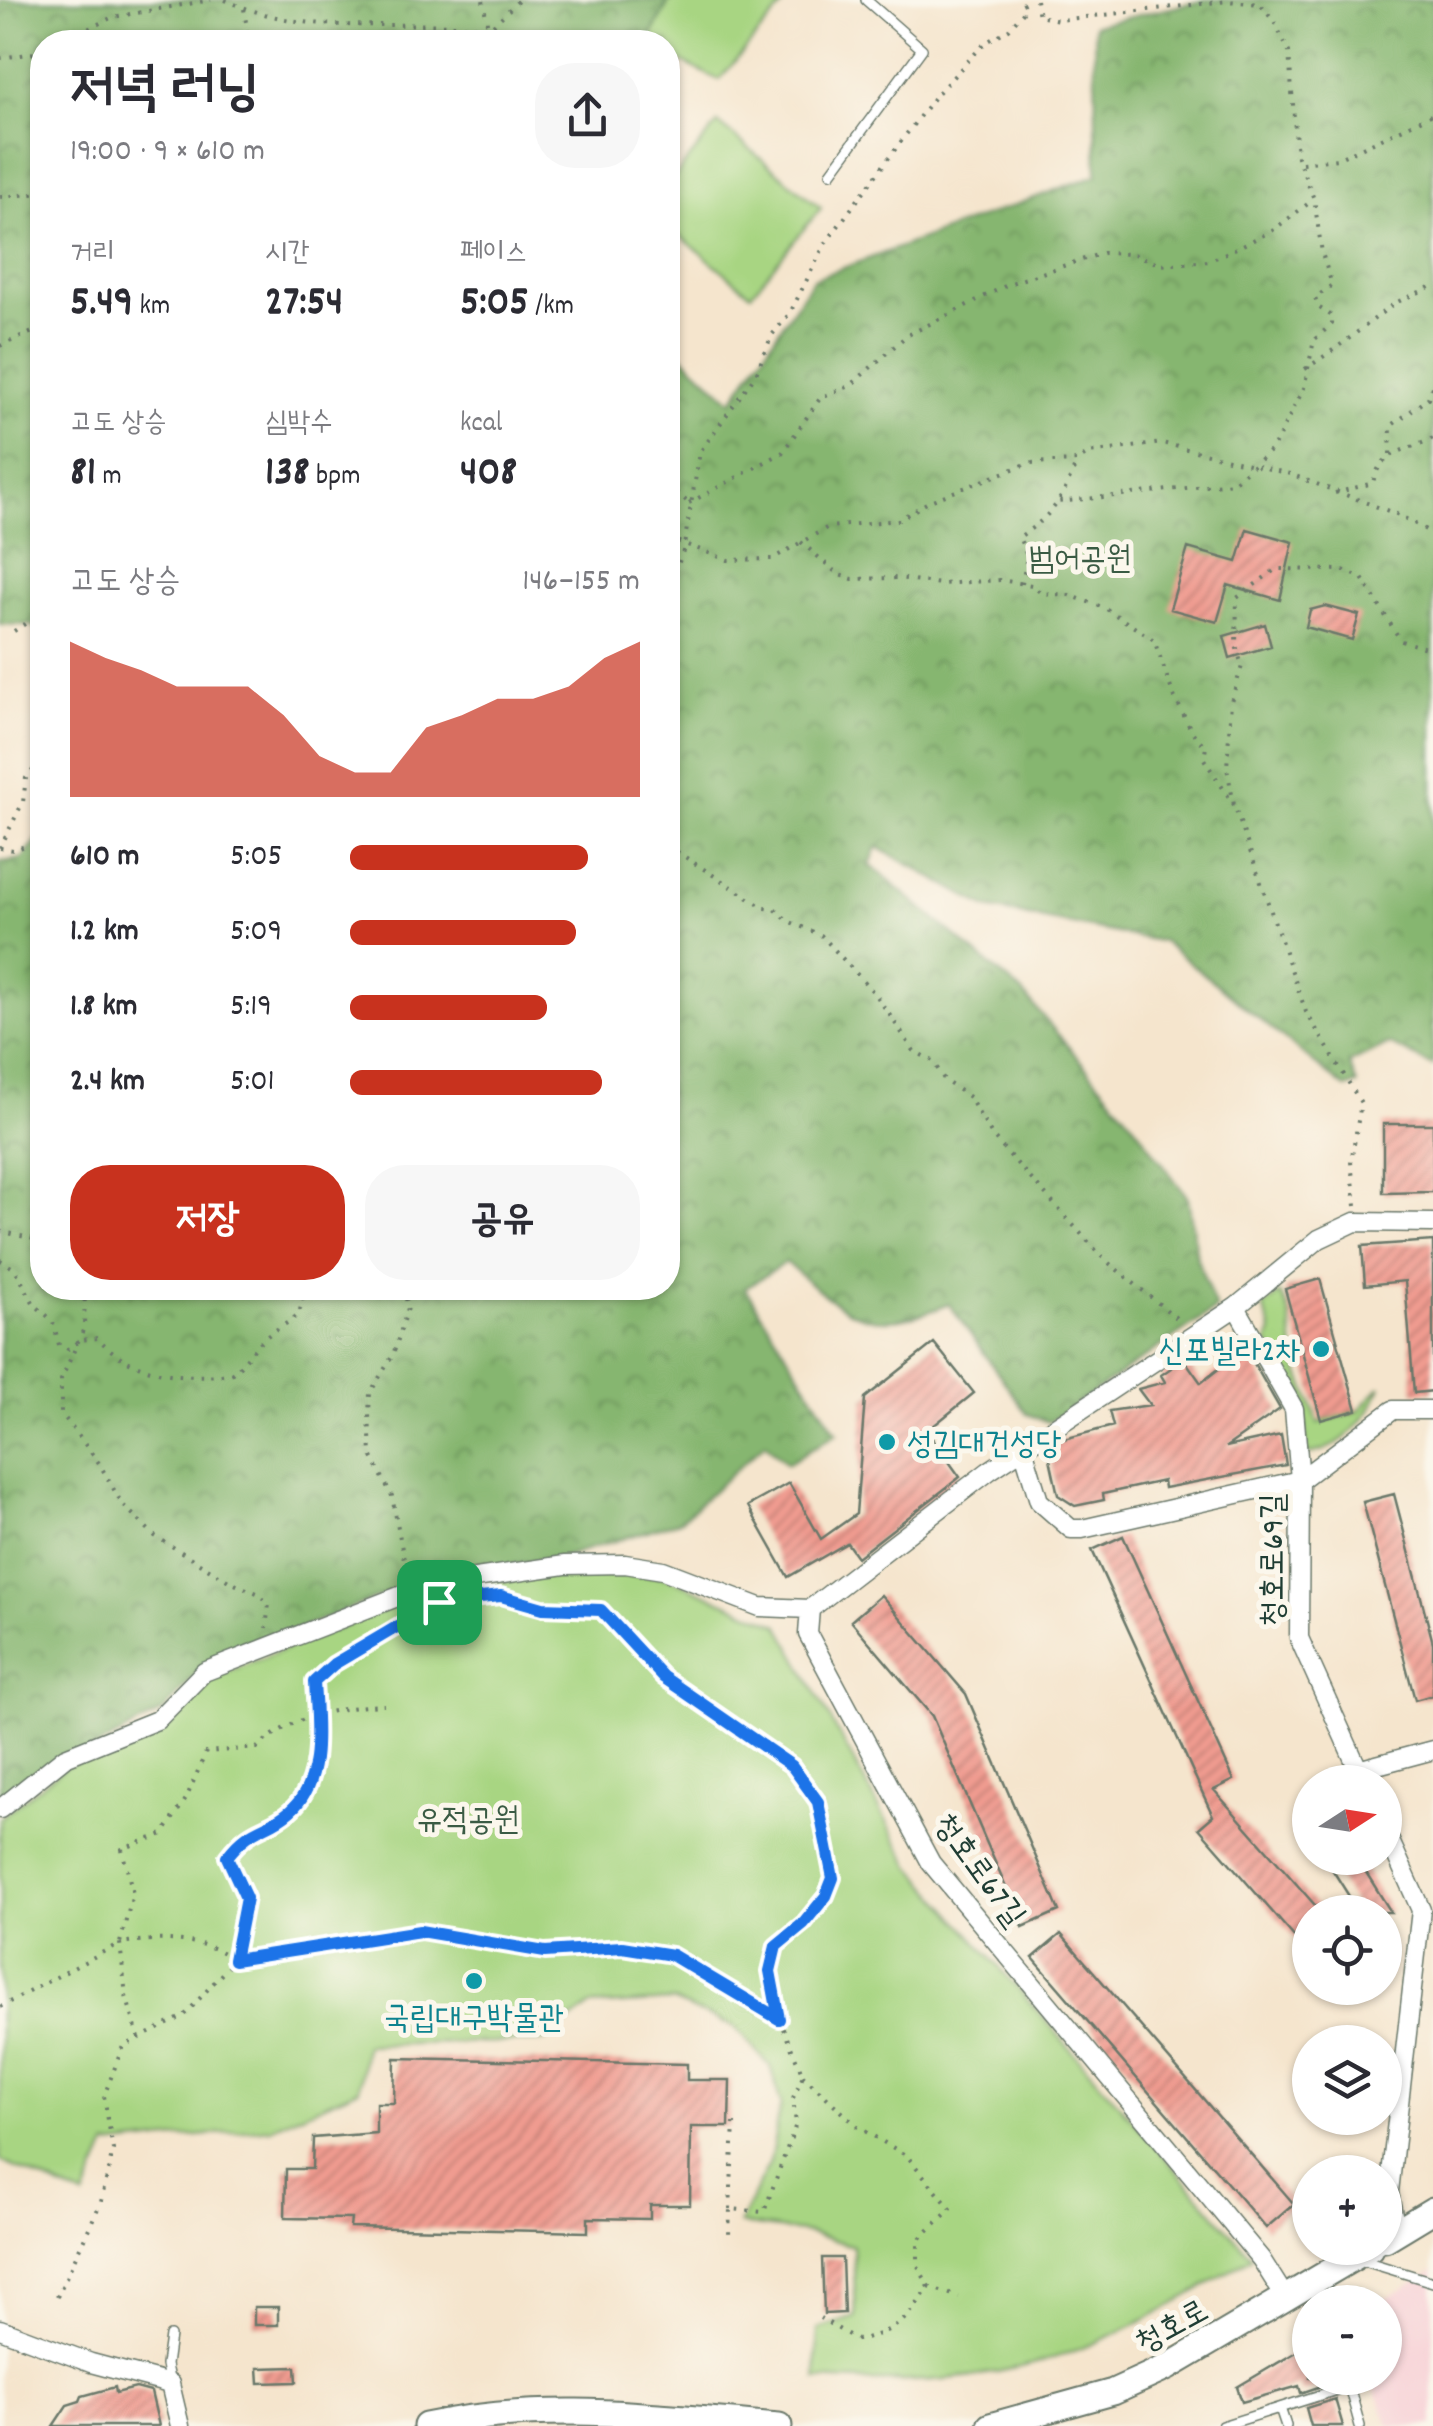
<!DOCTYPE html>
<html lang="ko">
<head>
<meta charset="utf-8">
<style>
	body { margin:0; font-family:Dekko,"Poor Story",sans-serif; background:#f7f7f7; color:#2b2b33; height:100vh; display:flex; flex-direction:column; font-size:38px; white-space:nowrap }
	* { box-sizing:border-box; margin:0 }
	p { font-size:32px; color:#7c7c81 }
	.icon { flex:none; width:55px; height:55px; fill:none; stroke:currentColor; stroke-width:2; stroke-linecap:round; stroke-linejoin:round }
	.map { position:relative; flex:1; overflow:hidden }
	.panel { position:absolute; left:30px; top:30px; width:650px; height:1270px; display:flex; flex-direction:column; background:#fff; border-radius:40px; box-shadow:0 2px 8px #0004 }
	.panel>* { flex:none }
	.needle { width:65px; rotate:78deg }
	.controls { position:absolute; left:1292px; top:1765px; display:grid; gap:20px }
	.controls a { display:grid; place-items:center; width:110px; height:110px; border-radius:50%; background:#fff; box-shadow:0 2px 8px #0004; font-size:50px }
	.pin { position:absolute; display:grid; place-items:center; width:85px; height:85px; color:#fff; margin:-42px; border-radius:20px; box-shadow:0 5px 15px #0006 }
	.round { display:grid; place-items:center; flex:none; width:105px; height:105px; border-radius:40px; background:#f7f7f7 }
	.head { display:flex; align-items:center; justify-content:space-between; height:170px; padding:0 40px }
	h1 { font-size:55px; font-weight:700; line-height:75px }
	.stats { display:grid; grid-template-columns:repeat(3,1fr); gap:15px; height:170px; padding:10px 40px }
	.stats div { display:grid; align-content:center }
	.stats b { font-size:42px; font-weight:700 }
	.stats small { font-size:28px; font-weight:400 }
	.stats p { font-size:28px }
	.chart { height:280px; padding:20px 40px }
	.chart p { display:flex; justify-content:space-between }
	.chart svg { width:100%; height:180px; margin-top:10px; fill:#c8321e; opacity:.7 }
	.button { display:flex; gap:20px; margin-top:auto; padding:20px 40px }
	.button a { flex:1; height:115px; border-radius:40px; background:#c8321e; color:#fff; font-size:40px; font-weight:700; line-height:115px; text-align:center }
	.button a+a { background:#f7f7f7; color:#2b2b33 }
	ul { padding:0 40px; list-style:none; font-size:32px }
	li { display:grid; grid-template-columns:160px 120px 1fr; align-items:center; height:75px }
	li i { height:25px; border-radius:12px; background:#c8321e }
	.map>svg:first-child { display:block }
</style>
</head>
<body>
<div class="map">
<svg width="1433" height="2426" viewBox="0 0 1433 2426">
	<defs>
		<pattern id="forest-crowns" width="20" height="18" patternUnits="userSpaceOnUse" patternTransform="scale(2.5)"><rect width="20" height="18" fill="#86b670"/><path d="M2 6a3 3 0 1 1 6 0M12 15a3 3 0 1 1 6 0" fill="none" stroke="#6d955d"/></pattern>
		<pattern id="building-hatch" width="6" height="6" patternUnits="userSpaceOnUse" patternTransform="scale(2.5)"><rect width="6" height="6" fill="#f09b90"/><path d="M-1 1l2-2M0 6l6-6M5 7l2-2" fill="none" stroke="#c28076"/></pattern>
	</defs>
	<rect width="100%" height="100%" fill="#fbf7ec"/>
	<filter id="ink" filterUnits="userSpaceOnUse"><feTurbulence type="fractalNoise" baseFrequency=".01" numOctaves="2"/><feDisplacementMap in="SourceGraphic" scale="20" xChannelSelector="R" yChannelSelector="G"/><feConvolveMatrix kernelMatrix="1 2 1 2 8 2 1 2 1" color-interpolation-filters="sRGB"/></filter>
	<filter id="wash" filterUnits="userSpaceOnUse"><feTurbulence type="fractalNoise" baseFrequency=".0048" numOctaves="4" result="noise"/><feDisplacementMap in="SourceGraphic" scale="40" xChannelSelector="R" yChannelSelector="G"/><feGaussianBlur stdDeviation="2.25" result="paint"/><feColorMatrix in="noise" values="0 0 0 0 0 0 0 0 0 0 0 0 0 0 0 0 0 1.4 0 .05"/><feComposite in="paint" operator="in"/></filter>
	<g filter="url(#wash)">
		<rect width="100%" height="100%" fill="#f5e5cd"/>
		<path fill="#f7cfd5" d="M1433 2271V2426H1389L1371 2378H1385V2302H1381Z"/>
		<path fill="#a8d582" stroke="#64895b" stroke-width="2.5" d="M670 0H788L719 80 668 55V42H648Z
			M718 123 821 208 751 294 668 226V185Z
			M1280 1294C1297 1317 1289 1346 1299 1371 1305 1389 1313 1404 1318 1423L1358 1411 1381 1386C1370 1418 1341 1451 1306 1454L1305 1410 1268 1342 1272 1331 1263 1307Z
			M565 1572 664 1576 779 1625 911 1866 1252 2257C1092 2358 1008 2391 816 2379L818 2329 856 2317 853 2246 810 2233 739 2224 770 2162 781 2104 770 2066 734 2026 672 2001 590 2006 544 2041 365 2045 359 2089 270 2128 107 2146 84 2198 0 2161V1818L66 1766 169 1724 209 1679 431 1592Z"/>
		<path fill="url(#forest-crowns)" stroke="#527a52" stroke-width="2.5" d="M0 0H669L647 42H42V631L31 625 0 624Z
			M1206 0H1433V1066L1389 1044 1349 1063 1357 1085 1345 1088 1164 942 987 908 877 847 870 865 1022 992 1132 1122 1188 1198 1197 1259 1216 1309 1049 1422 1027 1414 949 1304C868 1338 846 1315 786 1262L745 1288 837 1433 787 1464 765 1443 680 1521 566 1556 424 1579 202 1667 164 1711 0 1799V862L22 859 42 834V1288H668V343L732 401 813 279 1097 175 1094 25Z"/>
		<g id="blocks">
			<path fill="url(#building-hatch)" d="M1247 529 1293 542 1280 600 1228 585 1217 622 1170 609 1188 548 1237 562Z
				M1325 606 1359 615 1352 640 1306 627 1310 610Z
				M1265 624 1271 646 1230 658 1224 636Z
				M1383 1124H1433V1192L1383 1193Z
				M1433 1241V1391L1414 1393 1405 1281 1365 1285 1362 1246Z
				M1320 1279 1357 1410 1321 1420 1285 1289Z
				M934 1343 974 1393 927 1431 960 1477 857 1557 847 1543 788 1577 748 1506 789 1483 821 1539 856 1514 865 1398Z
				M1245 1348 1280 1409 1226 1447 1281 1435 1286 1465 1164 1488 1163 1481 1103 1494 1104 1500 1075 1506 1058 1495 1049 1454 1056 1441 1113 1426 1109 1411 1150 1405 1138 1389 1165 1382 1161 1375 1184 1359 1201 1383Z
				M1394 1494 1433 1643V1695L1415 1700 1363 1502Z
				M1123 1536 1234 1780 1214 1790 1321 1912H1310V1955L1199 1828 1213 1816 1092 1550Z
				M881 1595 966 1694 1059 1911 1023 1927 932 1716 851 1621Z
				M1325 1858H1357L1391 1912H1359Z
				M1061 1934 1294 2204 1266 2228 1033 1958Z
				M395 2058 687 2064V2080H730L729 2127H691L690 2205H650V2219L588 2218V2232L350 2227 351 2219 285 2218 286 2169H312L313 2138 376 2133V2103H394Z
				M822 2258H842L844 2313 824 2314Z
				M254 2307H278V2325H254Z
				M1310 2344V2378H1329L1330 2383 1301 2393 1299 2386 1242 2402 1237 2387Z
				M296 2367 297 2382 259 2383 258 2368Z
				M115 2387 116 2393 136 2388 151 2392 159 2426H53L67 2405 80 2401 82 2396Z
				M1335 2399 1343 2426H1311L1306 2408Z"/>
		</g>
	</g>
	<g filter="url(#ink)">
		<use href="#blocks" fill-opacity="0" stroke="#6a786a" stroke-width="2.5"/>
		<g fill="none" stroke-linecap="round" stroke-linejoin="round">
			<defs>
				<path id="lane" d="M831 173 922 49 866 0
					M1361 2260 1433 2282
					M170 2336 166 2365 170 2384
					M1280 2408 1286 2426
					M1222 2426 1349 2386 1360 2426"/>
				<path id="street" d="M1236 1307 1294 1409 1300 1480 1299 1638 1364 1782
					M1023 1448 1039 1501 1071 1529H1082L1300 1480 1393 1410H1433
					M1358 1770 1433 1750
					M0 1809 65 1757 157 1720 204 1672 428 1585 565 1565 625 1564 663 1570 760 1607 810 1609
					M1385 1830 1421 1910 1389 2192 1396 2232
					M1285 2297 1261 2259 931 1863 808 1634 810 1609 989 1471 1236 1307 1319 1239 1355 1222 1433 1223
					M0 2329 91 2363 170 2384 180 2426"/>
				<path id="secondary" d="M1385 2239 1433 2210
					M426 2426C548 2400 656 2416 779 2426
					M990 2426 1113 2392 1168 2367 1370 2248"/>
			</defs>
			<use href="#lane" stroke="#6a786a" stroke-width="12"/>
			<use href="#street" stroke="#6a786a" stroke-width="21"/>
			<use href="#secondary" stroke="#6a786a" stroke-width="29"/>
			<path stroke="#6a786a" stroke-width="4" stroke-dasharray="2.5 8" stroke-linecap="butt" d="M225 0C321 42 394 16 490 28L519 0
				M1036 0 1039 16 1059 20 1227 1 1260 4 1275 23 1289 52 1297 157 1314 199 1322 253 1332 285 1315 298 1318 307 1332 316V324L1314 340 1304 388 1273 448 1233 483 1058 502
				M244 9 249 42
				M88 31 101 42
				M60 42 113 17 211 0
				M461 42 485 30
				M480 42 488 28 483 0
				M0 58 42 52
				M42 85 32 124 42 142
				M1302 163 1337 159 1433 114
				M0 197 42 193
				M0 346 42 328
				M1305 369C1333 351 1358 332 1383 312 1397 299 1417 295 1433 285
				M1390 454 1391 426 1428 398 1433 384
				M668 486 689 503
				M1335 493 1373 483C1380 449 1410 451 1433 438
				M689 503 782 453 821 397 850 386 906 336 1011 283 1103 253 1134 254 1161 265 1209 261 1272 231 1313 200
				M668 538 728 560 772 559 828 527 898 520 930 501 1029 463 1077 461 1089 453 1162 443 1290 474 1399 515 1433 534
				M801 542 839 575 853 579 899 578 940 584 1000 580 1032 585 1041 593 1069 595 1105 608 1154 640 1173 694 1192 732 1206 747 1204 759 1234 805
				M1022 584 1027 556 1019 537C1054 514 1062 500 1077 461
				M668 592 683 551 700 452 756 374 772 335 790 313 825 244 934 97 985 43 1009 29 1023 12 1022 4 1031 0
				M14 631 34 618 42 626
				M668 846 764 908 775 909 788 921 821 935 876 995 914 1051 933 1061 945 1081 969 1097 993 1137 1104 1259 1180 1321
				M0 848 23 802 26 778 42 760
				M0 848 13 850 42 841
				M1356 1206 1351 1162 1361 1103 1306 1012 1234 805 1227 768 1231 701 1242 666 1236 645 1237 598 1276 569 1343 570 1362 578 1401 641 1433 650
				M0 1231 42 1241
				M0 1260 15 1269 34 1304 53 1321 59 1345 68 1349 80 1340 98 1338C132 1376 182 1379 231 1374 245 1363 255 1345 270 1334 295 1316 300 1322 305 1288
				M84 1288 161 1295 181 1288
				M404 1288 408 1308 393 1355 370 1393 369 1414 371 1455 392 1496 405 1565 416 1572
				M85 1289 84 1328 61 1380V1413L99 1463 122 1504 155 1536 232 1583 257 1593 269 1604 266 1628
				M468 1600 501 1596 543 1608 601 1610 663 1677 792 1766 818 1801 821 1836 833 1878 826 1896 776 1946 770 1971 779 2019
				M0 2007 120 1943 133 1894 122 1849 163 1834 186 1799 206 1752 257 1748C290 1716 339 1707 384 1705
				M139 2038 126 1996 120 1943C155 1938 204 1936 234 1960L247 1898 227 1857C250 1826 267 1832 290 1811 325 1781 316 1722 314 1682L334 1664 439 1602
				M803 2075 858 2127 907 2156 951 2209 918 2240V2266L929 2287C905 2322 899 2330 857 2340L820 2318
				M730 2209 734 2123
				M929 2287 959 2297
				M57 2297 101 2202 113 2150 104 2096 123 2046 184 2016 234 1960 420 1931 545 1952 622 1947 672 1955 779 2019 803 2075 793 2098 796 2124 764 2212 730 2209 729 2235"/>
			<use href="#lane" stroke="#fff" stroke-width="9"/>
			<use href="#street" stroke="#fff" stroke-width="18"/>
			<use href="#secondary" stroke="#fff" stroke-width="25"/>
		</g>
	</g>
	<g fill="none" stroke-linecap="round" stroke-linejoin="round" filter="url(#ink)">
		<defs>
			<path id="route" d="M501 1596 543 1608 601 1610 663 1677 792 1766 818 1802 833 1878 826 1896 804 1923 776 1946 770 1971 779 2019 672 1955 622 1947 545 1952 420 1931 234 1960 246 1898 227 1857C252 1824 266 1832 290 1811 325 1781 316 1722 314 1682L334 1664 439 1602Z"/>
		</defs>
		<use href="#route" stroke="#fff" stroke-width="20"/>
		<use href="#route" stroke="#1a73e8" stroke-width="12"/>
	</g>
	<g fill="#0f9aa8" stroke="#fbf7ec" stroke-width="4">
		<circle cx="1321" cy="1349" r="10"/>
		<circle cx="887" cy="1442" r="10"/>
		<circle cx="474" cy="1981" r="10"/>
	</g>
	<g text-anchor="middle" stroke-width="10" stroke-linejoin="round" paint-order="stroke">
		<g font-size="32" fill="#3a5b44" stroke="#fbf7ec">
			<text x="1080" y="568">범어공원</text>
			<text x="468" y="1829">유적공원</text>
		</g>
		<g font-size="32" fill="#0d838f" stroke="#fbf7ec" text-anchor="end">
			<text x="1301" y="1360">신포빌라2차</text>
			<text x="907" y="1453" text-anchor="start">성김대건성당</text>
			<text x="474" y="2027" text-anchor="middle">국립대구박물관</text>
		</g>
		<g font-size="32" fill="#1f3d34" stroke="#fbf7ec">
			<text transform="translate(1271 1560) rotate(-90)" y="11">청호로69길</text>
			<text transform="translate(981 1869) rotate(54)" y="11">청호로67길</text>
			<text transform="translate(1171 2325) rotate(-29)" y="11">청호로</text>
		</g>
	</g>
</svg>
<div class="controls">
<a><svg class="needle" viewBox="-14 -14 28 28"><path d="M0-13l5 13h-10z" fill="#e53935"/><path d="M0 13l5-13h-10z" fill="#7c7c81"/></svg></a>
<a><svg class="icon" aria-label="locate" viewBox="0 0 24 24"><circle cx="12" cy="12" r="6"/><path d="M12 2v4M12 18v4M2 12h4M18 12h4"/></svg></a>
<a><svg class="icon" aria-label="layers" viewBox="0 0 24 24"><path d="M12 4l9 5-9 5-9-5zM3 14l9 5 9-5"/></svg></a>
<a>+</a>
<a>−</a>
</div>
<div class="pin" style="left:439px;top:1602px;background:#1e9e55"><svg class="icon" aria-label="arrive" viewBox="0 0 24 24"><path d="M6 21V4h12l-3 4 3 4H6"/></svg></div>
<section class="panel">
<div class="head"><div><h1>저녁 러닝</h1><p>19:00 · 9 × 610 m</p></div><a class="round"><svg class="icon" aria-label="share" viewBox="0 0 24 24"><path d="M12 15V3M7 8l5-5 5 5M5 13v7h14v-7"/></svg></a></div>
<div class="stats">
<div><p>거리</p><b>5.49<small> km</small></b></div>
<div><p>시간</p><b>27:54</b></div>
<div><p>페이스</p><b>5:05<small> /km</small></b></div>
</div>
<div class="stats">
<div><p>고도 상승</p><b>81<small> m</small></b></div>
<div><p>심박수</p><b>138<small> bpm</small></b></div>
<div><p>kcal</p><b>408</b></div>
</div>
<div class="chart"><p><span>고도 상승</span>146–155 m</p>
<svg viewBox="0 0 160 44" preserveAspectRatio="none"><path d="M0 44V6L10 10L20 13L30 17L40 17L50 17L60 24L70 34L80 38L90 38L100 27L110 24L120 20L130 20L140 17L150 10L160 6V44z"/></svg>
</div>
<ul>
<li><b>610 m</b>5:05<i style="width:82%"></i></li>
<li><b>1.2 km</b>5:09<i style="width:78%"></i></li>
<li><b>1.8 km</b>5:19<i style="width:68%"></i></li>
<li><b>2.4 km</b>5:01<i style="width:87%"></i></li>
</ul>
<div class="button"><a>저장</a><a>공유</a></div>
</section>
</div>
</body>
</html>
